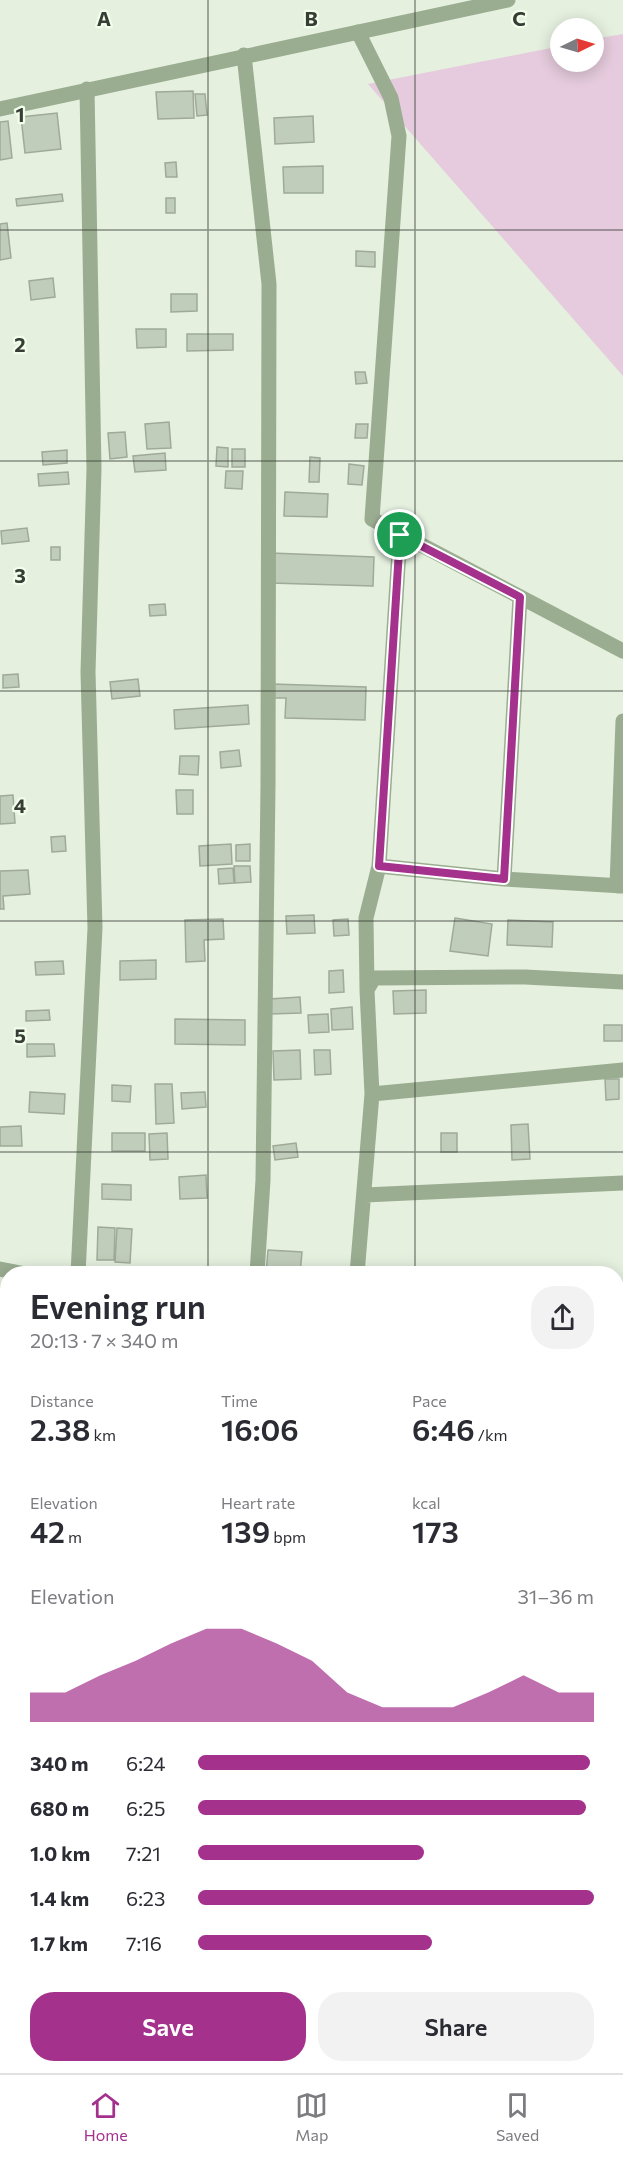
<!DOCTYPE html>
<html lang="en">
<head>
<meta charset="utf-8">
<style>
	body { margin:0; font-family:Commissioner,sans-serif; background:#f2f2f3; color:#2b2b33; height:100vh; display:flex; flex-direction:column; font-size:22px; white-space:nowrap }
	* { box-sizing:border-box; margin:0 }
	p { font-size:20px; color:#7c7c81 }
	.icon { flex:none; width:33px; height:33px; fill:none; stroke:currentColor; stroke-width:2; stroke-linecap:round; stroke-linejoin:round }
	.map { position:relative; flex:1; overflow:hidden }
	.panel { position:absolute; left:0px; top:1266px; width:624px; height:807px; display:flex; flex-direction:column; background:#fff; border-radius:24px 24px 0 0; box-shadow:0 3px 15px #0003 }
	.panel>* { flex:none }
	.needle { width:39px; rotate:85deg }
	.tools { position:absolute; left:550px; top:18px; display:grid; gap:12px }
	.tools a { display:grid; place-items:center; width:54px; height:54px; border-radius:50%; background:#fff; box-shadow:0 3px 15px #0003; font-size:30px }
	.pin { position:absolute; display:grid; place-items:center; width:51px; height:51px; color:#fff; margin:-26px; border:3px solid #fff; border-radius:50%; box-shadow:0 2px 6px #0007 }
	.round { display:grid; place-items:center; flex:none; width:63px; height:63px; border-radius:24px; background:#f2f2f3 }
	.headline { display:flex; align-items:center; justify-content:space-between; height:102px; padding:0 30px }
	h1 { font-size:33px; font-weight:600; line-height:45px }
	.stats { display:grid; grid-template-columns:repeat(3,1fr); gap:9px; height:102px; padding:6px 30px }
	.stats div { display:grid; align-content:center }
	.stats b { font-size:30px; font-weight:600 }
	.stats small { font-size:16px; font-weight:400 }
	.stats p { font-size:16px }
	.chart { height:168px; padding:12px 30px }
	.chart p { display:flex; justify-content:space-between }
	.chart svg { width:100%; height:108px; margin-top:6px; fill:#a4328d; opacity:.7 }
	.button { display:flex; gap:12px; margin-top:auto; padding:12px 30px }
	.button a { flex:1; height:69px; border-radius:24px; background:#a4328d; color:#fff; font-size:24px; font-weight:600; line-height:69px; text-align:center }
	.button a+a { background:#f2f2f3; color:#2b2b33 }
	ul { padding:0 30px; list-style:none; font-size:20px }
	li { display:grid; grid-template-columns:96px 72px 1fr; align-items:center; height:45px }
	li i { height:15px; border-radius:8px; background:#a4328d }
	.tabs { display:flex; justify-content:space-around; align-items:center; height:84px; border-top:2px solid #e1e1e2; background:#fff; font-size:16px; color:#7c7c81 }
	.tabs a { display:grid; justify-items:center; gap:3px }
	.tabs .on { color:#a4328d }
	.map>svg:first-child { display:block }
</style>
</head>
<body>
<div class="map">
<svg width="623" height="2073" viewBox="0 0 623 2073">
	<rect width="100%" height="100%" fill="#e5f0df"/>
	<path fill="#e5cbdd" d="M623 34V376L368 84 561 46V62H594V39Z
		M617 1701H623V1776H617Z
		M268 2066H443V2073H267Z"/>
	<path fill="#bca0b4" d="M7 1519V1582L0 1585V1521Z"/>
	<path fill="#c1cdbb" stroke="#9faa99" stroke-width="1.5" d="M193 91 194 118 158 119 156 92Z
		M195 94H205L207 115 197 116Z
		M57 113 61 149 25 153 21 117Z
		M313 116 314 142 275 144 274 118Z
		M8 121 12 158 0 160V122Z
		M176 162 177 177H166L165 163Z
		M323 166V193H284L283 167Z
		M62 194 63 201 17 206 16 199Z
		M166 198H175V213H166Z
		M7 223 11 258 0 260V224Z
		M356 251 375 252V267L356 266Z
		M53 278 55 297 31 300 29 281Z
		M171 294H197V311L171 312Z
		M136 329H166V347L137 348Z
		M187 334H233V350L187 351Z
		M355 372H365L367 383 356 384Z
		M169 422 171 448 147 449 145 424Z
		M356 424H368L367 438H355Z
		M125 432 127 457 110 459 108 433Z
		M217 447 228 448V467L216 466Z
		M232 449H245V467H232Z
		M67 450V463L43 465 42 452Z
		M165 453 166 470 135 472 133 456Z
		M310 457 320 458 319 482H309Z
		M349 464 364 466 362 485 348 484Z
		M226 471H243L242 489 225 488Z
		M68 472 69 484 39 486 38 474Z
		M285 492 328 494 327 517 284 516Z
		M27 528 29 541 2 544 1 531Z
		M51 547H60V560H51Z
		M271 553 374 557 373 586 270 583Z
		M165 604 166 615 150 616 149 605Z
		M18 674 19 687 3 688V675Z
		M138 679 140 696 112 699 110 682Z
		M272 684 366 687 365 720 285 718 286 698H272Z
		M248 705 249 724 175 729 174 710Z
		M239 750 241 766 221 768 220 752Z
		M180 756H199L198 775 179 774Z
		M176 790H193V814H177Z
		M13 795 15 823 0 824V796Z
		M65 836 66 851 52 852 51 837Z
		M231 844 232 864 200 866 199 846Z
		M250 844V861H236V845Z
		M234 866H250L251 882 235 883Z
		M233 868 234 883 219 884 218 869Z
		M28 870 30 894 3 896 4 909H0V871Z
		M314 915 315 933 287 934 286 916Z
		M455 918 492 924 488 956 450 951Z
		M223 919 224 939 204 940 205 961 186 962 185 920Z
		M348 919 349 935 334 936 333 920Z
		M508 920 553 922 552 947 507 945Z
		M156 960V979L120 980V961Z
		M63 961 64 974 36 975 35 962Z
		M343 970 344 992 329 993V971Z
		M426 990V1013L394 1014 393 991Z
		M300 997 301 1013 270 1014 269 999Z
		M352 1007 353 1029 332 1030 331 1009Z
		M49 1010 50 1020 26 1021V1011Z
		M328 1014 329 1032 309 1033 308 1015Z
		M175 1019 245 1020V1045L175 1044Z
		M604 1025H622V1041H604Z
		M27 1044H54L55 1056 27 1057Z
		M300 1050 301 1079 274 1080 273 1051Z
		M314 1050H330L331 1074 315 1075Z
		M605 1079H619V1099L606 1100Z
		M155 1084H172L174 1123 156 1124Z
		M112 1085 131 1086 130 1102 112 1101Z
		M30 1092 65 1094 64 1114 29 1112Z
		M205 1092 206 1107 182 1109 181 1093Z
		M528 1124 530 1159 512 1160 511 1125Z
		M21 1126 22 1146H0V1127Z
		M112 1133H145V1151H112Z
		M167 1133 168 1159 150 1160 149 1134Z
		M441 1133H457V1152H441Z
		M296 1143 298 1157 275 1160 273 1146Z
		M206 1175 207 1198 180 1199 179 1177Z
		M102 1184 131 1185V1200L102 1199Z
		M98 1227 115 1228 114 1260H97Z
		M117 1228 132 1229 130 1263 115 1262Z
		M268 1250 302 1252 300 1274H266Z
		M616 1797H623V1850H616Z
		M616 1867H623V1917H616Z
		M616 1934H623V1984H616Z
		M616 2004H623V2054H616Z
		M559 2068V2073H452V2069Z
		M623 2070V2073H585V2071Z"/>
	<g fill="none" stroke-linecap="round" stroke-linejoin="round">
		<path stroke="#9aad91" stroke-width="15" d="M358 32 391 98 399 136 372 519 623 651
			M244 55 269 284 268 785 263 1180 257 1274
			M379 866 504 879 623 886
			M504 879 520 597
			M617 886 623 721
			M367 989 366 918 379 866 400 535
			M372 1094 623 1070
			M365 1195 623 1183
			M78 1274 95 928 88 672 94 469 87 89
			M357 1274 372 1094 367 990 374 978 525 977 623 982
			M0 1632 8 1630
			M616 1788 623 1787
			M616 1857H623
			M616 1925H623
			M616 1993H623
			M616 2060H623
			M0 2070 13 2071
			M448 2073V2066
			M577 2073 578 2066"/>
		<path stroke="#9aad91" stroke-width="15" d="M0 109 508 0
			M0 1269 26 1274
			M616 1710 623 1709"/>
	</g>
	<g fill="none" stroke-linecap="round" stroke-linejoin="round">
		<defs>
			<path id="route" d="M400 535 520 597 504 879 379 866Z"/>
		</defs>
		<use href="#route" stroke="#fff" stroke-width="12"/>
		<use href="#route" stroke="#a4328d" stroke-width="8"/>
	</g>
	<path fill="none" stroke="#373c35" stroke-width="1.5" stroke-opacity="0.55" d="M208 0V1274M415 0V1274M0 230H623M0 461H623M0 691H623M0 921H623M0 1152H623M0 1382H8M616 1382H623M0 1612H8M616 1612H623M0 1843H8M616 1843H623M208 2066V2073M415 2066V2073"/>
	<g font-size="20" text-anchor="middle" font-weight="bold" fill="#373c35" stroke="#f2feec" stroke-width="4.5" stroke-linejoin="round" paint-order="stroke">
		<text x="104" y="26">A</text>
		<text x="311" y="26">B</text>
		<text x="519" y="26">C</text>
		<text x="20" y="122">1</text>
		<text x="20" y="352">2</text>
		<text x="20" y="583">3</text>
		<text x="20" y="813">4</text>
		<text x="20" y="1043">5</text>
	</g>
</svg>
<div class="tools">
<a><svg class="needle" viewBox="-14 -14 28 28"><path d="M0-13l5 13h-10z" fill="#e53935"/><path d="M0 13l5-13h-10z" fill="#7c7c81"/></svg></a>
</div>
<div class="pin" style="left:400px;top:535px;background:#1e9e55"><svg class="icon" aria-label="arrive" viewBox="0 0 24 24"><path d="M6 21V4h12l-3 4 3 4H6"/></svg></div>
<section class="panel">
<div class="headline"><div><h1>Evening run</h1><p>20:13 · 7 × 340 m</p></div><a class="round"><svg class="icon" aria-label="share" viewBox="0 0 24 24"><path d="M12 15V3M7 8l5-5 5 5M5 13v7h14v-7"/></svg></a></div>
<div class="stats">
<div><p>Distance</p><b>2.38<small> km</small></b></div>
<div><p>Time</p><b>16:06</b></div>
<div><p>Pace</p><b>6:46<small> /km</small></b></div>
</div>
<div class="stats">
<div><p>Elevation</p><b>42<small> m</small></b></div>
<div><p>Heart rate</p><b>139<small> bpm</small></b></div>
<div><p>kcal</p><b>173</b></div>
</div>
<div class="chart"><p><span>Elevation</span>31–36 m</p>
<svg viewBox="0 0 160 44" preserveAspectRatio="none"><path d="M0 44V32L10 32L20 25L30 19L40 12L50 6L60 6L70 12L80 19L90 32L100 38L110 38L120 38L130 32L140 25L150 32L160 32V44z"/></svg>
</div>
<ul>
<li><b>340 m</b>6:24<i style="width:99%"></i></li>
<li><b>680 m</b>6:25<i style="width:98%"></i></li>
<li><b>1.0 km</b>7:21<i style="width:57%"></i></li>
<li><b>1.4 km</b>6:23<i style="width:100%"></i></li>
<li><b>1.7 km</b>7:16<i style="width:59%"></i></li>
</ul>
<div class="button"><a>Save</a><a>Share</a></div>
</section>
</div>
<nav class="tabs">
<a class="on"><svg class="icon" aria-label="home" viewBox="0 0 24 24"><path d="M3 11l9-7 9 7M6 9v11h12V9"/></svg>Home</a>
<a><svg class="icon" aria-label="map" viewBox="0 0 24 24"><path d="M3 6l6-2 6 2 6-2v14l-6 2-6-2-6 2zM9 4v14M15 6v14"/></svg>Map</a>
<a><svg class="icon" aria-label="saved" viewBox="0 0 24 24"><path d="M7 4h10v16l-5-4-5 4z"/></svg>Saved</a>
</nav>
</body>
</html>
